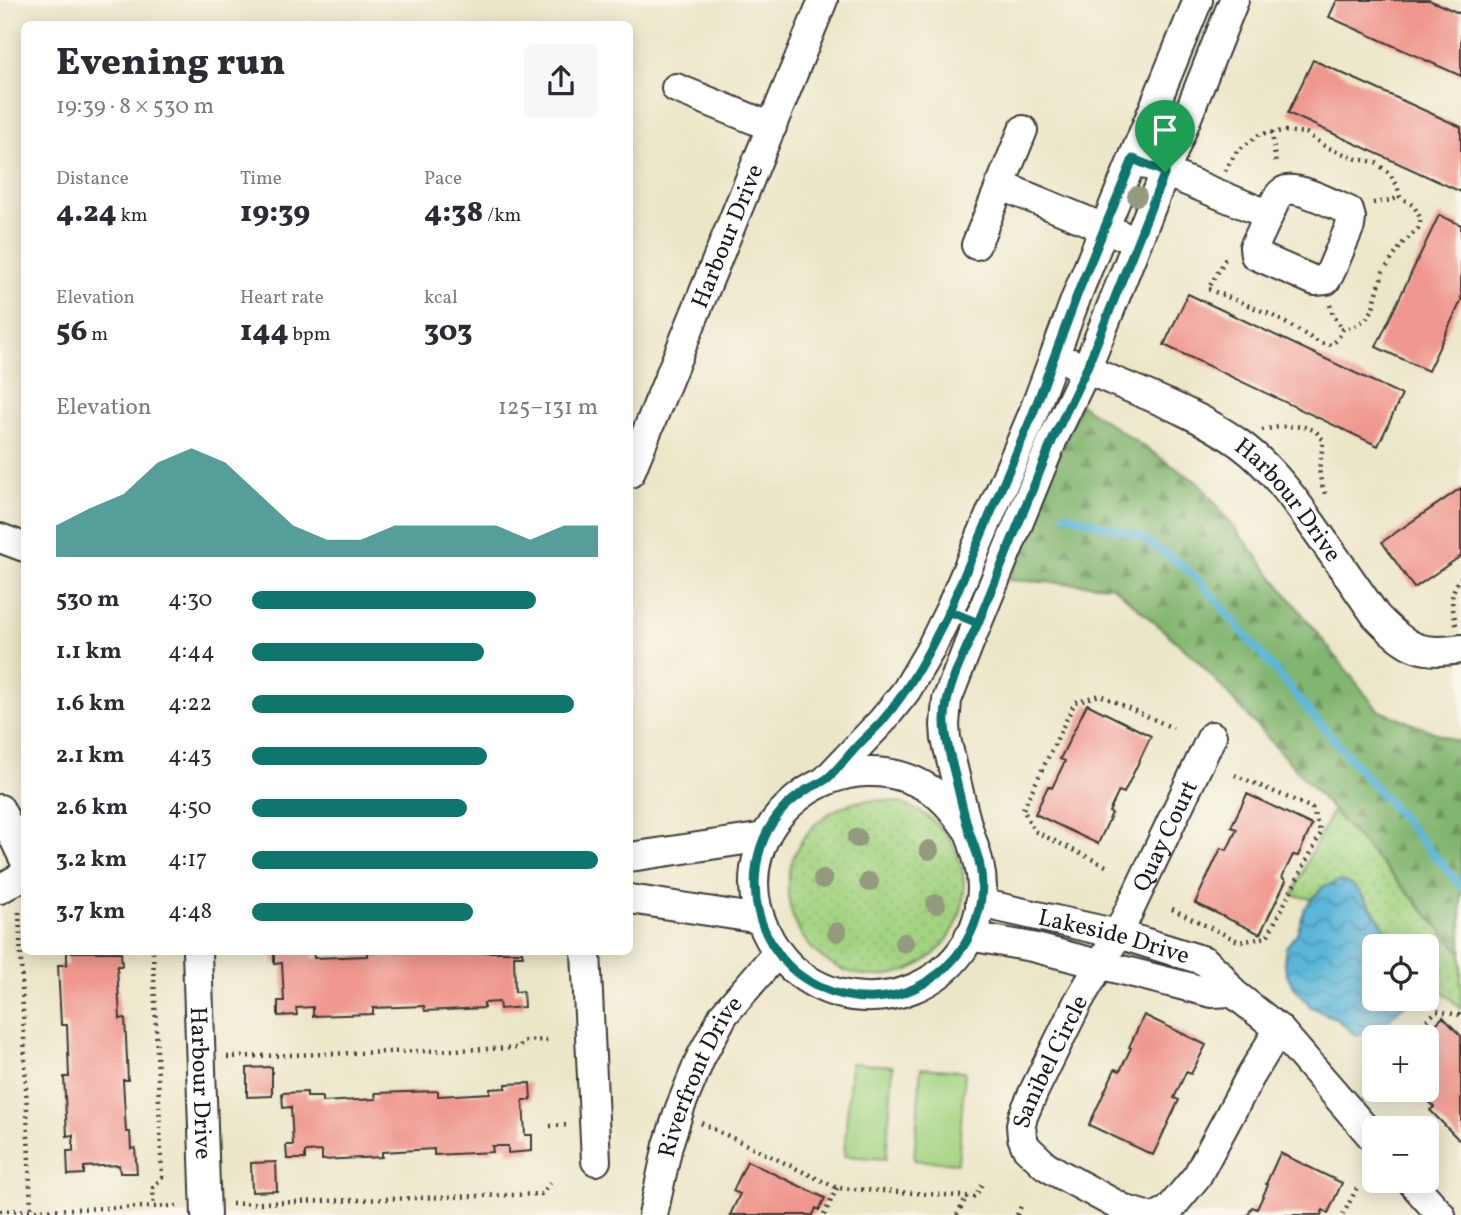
<!DOCTYPE html>
<html lang="en">
<head>
<meta charset="utf-8">
<style>
	body { margin:0; font-family:Vollkorn,serif; background:#f7f7f7; color:#2b2b33; height:100vh; display:flex; flex-direction:column; font-size:26px; white-space:nowrap }
	* { box-sizing:border-box; margin:0 }
	p { font-size:23px; color:#7c7c81 }
	.icon { flex:none; width:38px; height:38px; fill:none; stroke:currentColor; stroke-width:2; stroke-linecap:round; stroke-linejoin:round }
	.map { position:relative; flex:1; overflow:hidden }
	.panel { position:absolute; left:21px; top:21px; width:612px; height:934px; display:flex; flex-direction:column; background:#fff; border-radius:10px; box-shadow:0 4px 18px #0003 }
	.panel>* { flex:none }
	.buttons { position:absolute; left:1362px; top:934px; display:grid; gap:14px }
	.buttons a { display:grid; place-items:center; width:77px; height:77px; border-radius:10px; background:#fff; box-shadow:0 4px 18px #0003; font-size:35px }
	.pin { position:absolute; display:grid; place-items:center; width:60px; height:60px; color:#fff; margin:-72px -30px; border-radius:50% 50% 50% 0; rotate:-45deg; box-shadow:0 0 7px #0007 }
	.pin .icon { rotate:45deg }
	.round { display:grid; place-items:center; flex:none; width:74px; height:74px; border-radius:10px; background:#f7f7f7 }
	.summary { display:flex; align-items:center; justify-content:space-between; height:119px; padding:0 35px }
	h1 { font-size:38px; font-weight:800; line-height:52px }
	.metrics { display:grid; grid-template-columns:repeat(3,1fr); gap:10px; height:119px; padding:7px 35px }
	.metrics div { display:grid; align-content:center }
	.metrics b { font-size:30px; font-weight:800 }
	.metrics small { font-size:19px; font-weight:400 }
	.metrics p { font-size:19px }
	.chart { height:196px; padding:14px 35px }
	.chart p { display:flex; justify-content:space-between }
	.chart svg { width:100%; height:126px; margin-top:7px; fill:#0f766e; opacity:.7 }
	ul { padding:0 35px; list-style:none; font-size:23px }
	li { display:grid; grid-template-columns:112px 84px 1fr; align-items:center; height:52px }
	li i { height:18px; border-radius:9px; background:#0f766e }
	.map>svg:first-child { display:block }
</style>
</head>
<body>
<div class="map">
<svg width="1461" height="1215" viewBox="0 0 1461 1215">
	<defs>
		<pattern id="green-dots" width="8" height="8" patternUnits="userSpaceOnUse" patternTransform="scale(1.75)"><rect width="8" height="8" fill="#a3d381"/><path d="M2 2h.1M6 6h.1" fill="none" stroke="#8cb56f" stroke-width="1.8" stroke-linecap="round"/></pattern>
		<pattern id="forest-firs" width="22" height="20" patternUnits="userSpaceOnUse" patternTransform="scale(1.75)"><rect width="22" height="20" fill="#82b56f"/><path d="M5 1l3.5 6h-7zM16 11l3.5 6h-7z" fill="#6a925a"/></pattern>
		<pattern id="water-waves" width="16" height="10" patternUnits="userSpaceOnUse" patternTransform="scale(1.75)"><rect width="16" height="10" fill="#5bb6d9"/><path d="M0 5q4-4 8 0t8 0" fill="none" stroke="#4a93af"/></pattern>
	</defs>
	<rect width="100%" height="100%" fill="#fbf7ec"/>
	<filter id="ink" filterUnits="userSpaceOnUse"><feTurbulence type="fractalNoise" baseFrequency=".0143" numOctaves="2"/><feDisplacementMap in="SourceGraphic" scale="14" xChannelSelector="R" yChannelSelector="G"/><feConvolveMatrix kernelMatrix="1 2 1 2 8 2 1 2 1" color-interpolation-filters="sRGB"/></filter>
	<filter id="wash" filterUnits="userSpaceOnUse"><feTurbulence type="fractalNoise" baseFrequency=".00686" numOctaves="4" result="noise"/><feDisplacementMap in="SourceGraphic" scale="28" xChannelSelector="R" yChannelSelector="G"/><feGaussianBlur stdDeviation="1.57" result="paint"/><feColorMatrix in="noise" values="0 0 0 0 0 0 0 0 0 0 0 0 0 0 0 0 0 1.4 0 .05"/><feComposite in="paint" operator="in"/></filter>
	<g filter="url(#wash)">
		<rect width="100%" height="100%" fill="#ece6c8"/>
		<path fill="url(#green-dots)" stroke="#60784e" stroke-width="2" d="M788 888a88 88 0 1 1 176 0a88 88 0 1 1-176 0Z
			M1333 810 1461 952V1009L1426 975V947H1398L1365 898 1348 884 1324 886 1312 899 1293 895 1308 859Z"/>
		<path fill="url(#forest-firs)" stroke="#4f6846" stroke-width="2" d="M1080 404 1200 484 1378 710 1461 743V952L1197 660 1113 586 1008 580Z"/>
		<path fill="#a3d381" stroke="#60784e" stroke-width="2" d="M851 1063 893 1066 886 1159 844 1156Z
			M921 1068 965 1071 958 1163 914 1160Z"/>
		<path fill="url(#water-waves)" stroke="#3c697a" stroke-width="2" d="M1340 881 1351 884 1358 890 1398 947H1374V999H1409L1405 1005 1391 1017 1377 1032 1364 1035 1354 1034 1334 1017 1330 1016 1311 1007 1295 988 1287 975 1284 962 1286 947 1297 933 1305 908 1312 899 1324 886Z"/>
		<g fill="none" stroke-linecap="round" stroke-linejoin="round">
			<path stroke="#5bb6d9" stroke-width="8" d="M1065 514 1139 536 1182 565 1205 587 1304 705 1461 886"/>
		</g>
		<g id="blocks">
			<path fill="#ef978e" d="M1337 0H1429L1461 14V76L1329 17Z
				M1313 60 1461 127V192L1288 113Z
				M1439 215 1461 225V301L1428 371 1376 347Z
				M1188 294 1402 395 1378 446 1164 345Z
				M1461 488V556L1414 588 1382 542Z
				M1087 704 1151 736 1124 793 1119 791 1109 812 1112 813 1098 844 1035 814 1048 786 1052 788 1065 761 1060 759Z
				M1247 794 1312 825 1298 856 1293 855 1282 877 1286 881 1260 934 1195 903 1221 848 1227 850 1237 829 1231 827Z
				M67 952H121L122 966H117L120 1019 125 1018 128 1080H123L126 1132H130L131 1149 135 1148 137 1173H120L119 1165 84 1167V1174L68 1175 67 1151H73V1135L67 1136 64 1077H69L67 1025H61L58 965H67Z
				M274 952 313 953 314 958 367 956V952H522L523 956H514L515 992 523 991 524 1007 500 1009 499 1002 484 1003V1008L425 1011 424 1006 373 1008V1014L313 1016V1007L296 1008 297 1015 278 1016V1001H284L282 963 274 964Z
				M1144 1015 1206 1045 1191 1074 1186 1072 1174 1098 1179 1100 1153 1155 1089 1125 1115 1069 1120 1071 1131 1048 1129 1047Z
				M1443 1017 1461 1036V1142L1430 1110 1434 1107 1419 1090H1426V1038H1421Z
				M272 1067V1096L247 1097V1068Z
				M530 1083 531 1100H523L525 1135H532V1151L508 1153V1146H492L493 1152 434 1155V1149L382 1152V1157L322 1160V1151L305 1152V1159H287L286 1145H293L291 1107 283 1108 282 1093 307 1092V1097H322V1102L376 1099 375 1093 438 1091V1096L490 1093V1089L506 1088V1084Z
				M1280 1153 1342 1183 1328 1213 1323 1210 1321 1215H1248L1252 1207 1257 1209 1268 1185 1266 1184Z
				M747 1161 825 1198 819 1210 816 1208 813 1215H730L740 1194 733 1191Z
				M276 1162 277 1191 252 1192 251 1163Z"/>
		</g>
	</g>
	<g filter="url(#ink)">
		<use href="#blocks" fill-opacity="0" stroke="#3b3a36" stroke-width="2"/>
		<g fill="none" stroke-linecap="round" stroke-linejoin="round">
			<defs>
				<g id="minor">
					<path d="M676 88 772 127"/>
					<path d="M1148 165 1269 215 1254 247 1255 255 1315 281 1326 280 1330 273 1350 226 1351 218 1349 211C1337 206 1295 184 1284 191 1276 195 1273 207 1269 215"/>
					<path d="M1000 185 1121 235"/>
					<path d="M976 245 1023 130"/>
					<path id="s1" d="M1072 363C1128 389 1190 408 1240 444 1274 469 1297 503 1321 537 1339 563 1358 590 1376 616 1405 646 1419 656 1461 649"/>
					<path id="s2" d="M630 473 823 0"/>
					<path d="M0 538 24 547"/>
					<path d="M827 779 882 721 906 691 930 650 951 607 1032 416 1079 290 1198 0"/>
					<path d="M0 809 24 859"/>
					<path d="M969 832C960 819 952 807 939 796 848 725 715 824 765 930 772 945 780 957 792 968 864 1031 980 986 982 888 982 867 975 851 969 831 960 801 954 770 946 739L945 725 947 700 968 646 1053 439 1086 370 1234 0"/>
					<path d="M630 857 765 837"/>
					<path d="M0 889 24 875"/>
					<path d="M630 899 760 919"/>
					<path id="s3" d="M980 903 1118 934 1205 961 1220 975 1232 992 1279 1029 1374 1139"/>
					<path d="M969 936 1032 947 1212 993 1232 992"/>
					<path id="s4" d="M197 952 206 1215"/>
					<path d="M586 952 596 1161"/>
					<path d="M1411 1181 1441 1215"/>
					<path id="s5" d="M653 1215 668 1145 680 1108 701 1057 724 1014 777 953"/>
					<path id="s6" d="M1143 1215 1126 1210 1058 1173 1045 1165 1026 1147 1022 1137 1021 1125 1023 1116 1034 1091 1078 1002 1118 934 1212 736"/>
					<path d="M1159 1215 1169 1210 1197 1176 1250 1077 1279 1029"/>
				</g>
			</defs>
			<use href="#minor" stroke="#3b3a36" stroke-width="32"/>
			<path stroke="#3b3a36" stroke-width="4.5" stroke-dasharray="2 5" stroke-linecap="butt" d="M1272 132 1276 166
				M1225 171 1237 151 1260 134 1284 131 1306 133 1326 147 1357 159 1375 162 1389 173 1397 185 1400 197 1414 206 1421 219 1418 229 1403 243 1383 272 1372 311 1366 319 1355 326 1343 329 1338 339 1331 345 1320 343 1272 315 1208 289 1225 260 1230 258
				M1373 203 1392 200 1400 197
				M1330 305 1333 315 1343 329
				M1262 430C1276 427 1303 423 1315 431 1318 433 1320 437 1323 439 1323 448 1321 455 1320 463 1318 474 1322 484 1325 494
				M1456 625C1452 603 1448 596 1461 577
				M1106 866 1034 831 1023 809 1075 702 1100 695 1173 728
				M1172 909 1240 942 1267 937 1321 833 1312 808 1235 775
				M19 912 31 1210
				M153 952 162 1177 153 1188 154 1207
				M1405 1038 1437 1011 1459 1015 1461 1018
				M227 1057 518 1048 523 1041 548 1040
				M701 1123 837 1188 975 1197 982 1184
				M550 1126 570 1125
				M232 1204 541 1194 551 1182
				M0 1211 181 1206
				M824 1215 837 1188
				M957 1215 967 1196
				M1017 1215 1022 1204
				M1343 1215 1359 1184"/>
			<use href="#minor" stroke="#fff" stroke-width="28"/>
		</g>
		<g fill="#939a7d">
			<circle cx="1137" cy="196" r="10"/>
			<circle cx="857" cy="838" r="10"/>
			<circle cx="929" cy="850" r="10"/>
			<circle cx="823" cy="879" r="10"/>
			<circle cx="869" cy="882" r="10"/>
			<circle cx="936" cy="904" r="10"/>
			<circle cx="837" cy="932" r="10"/>
			<circle cx="904" cy="943" r="10"/>
		</g>
	</g>
	<g fill="none" stroke-linecap="round" stroke-linejoin="round" filter="url(#ink)">
		<defs>
			<path id="route" d="M1165 172 1086 370 1053 439 978 623 949 611C930 650 911 687 883 720 876 728 868 735 861 742 850 753 840 767 829 777 822 783 813 786 806 790 799 795 791 801 785 807 747 847 746 910 778 953 799 983 839 1000 875 998 901 997 927 985 946 967 973 942 987 902 980 866 978 854 973 843 969 831 962 809 958 786 952 764 949 750 945 737 945 722 944 692 965 651 978 623L949 611 1032 416 1079 290 1133 159 1165 172"/>
		</defs>
		<use href="#route" stroke="#fff" stroke-width="14"/>
		<use href="#route" stroke="#0f766e" stroke-width="9"/>
	</g>
	<g text-anchor="middle" stroke-width="5" stroke-linejoin="round" paint-order="stroke">
		<g font-size="24" fill="#1c1c1c" stroke="#fbf7ec">
			<text dy="8" stroke="none"><textPath href="#s2" startOffset="256">Harbour Drive</textPath></text>
			<text dy="8" stroke="none"><textPath href="#s1" startOffset="261">Harbour Drive</textPath></text>
			<text dy="8" stroke="none"><textPath href="#s6" startOffset="483">Quay Court</textPath></text>
			<text dy="8" stroke="none"><textPath href="#s3" startOffset="138">Lakeside Drive</textPath></text>
			<text dy="8" stroke="none"><textPath href="#s6" startOffset="229">Sanibel Circle</textPath></text>
			<text dy="8" stroke="none"><textPath href="#s5" startOffset="147">Riverfront Drive</textPath></text>
			<text dy="8" stroke="none"><textPath href="#s4" startOffset="131">Harbour Drive</textPath></text>
		</g>
	</g>
</svg>
<div class="buttons">
<a><svg class="icon" aria-label="locate" viewBox="0 0 24 24"><circle cx="12" cy="12" r="6"/><path d="M12 2v4M12 18v4M2 12h4M18 12h4"/></svg></a>
<a>+</a>
<a>−</a>
</div>
<div class="pin" style="left:1165px;top:172px;background:#1e9e55"><svg class="icon" aria-label="arrive" viewBox="0 0 24 24"><path d="M6 21V4h12l-3 4 3 4H6"/></svg></div>
<section class="panel">
<div class="summary"><div><h1>Evening run</h1><p>19:39 · 8 × 530 m</p></div><a class="round"><svg class="icon" aria-label="share" viewBox="0 0 24 24"><path d="M12 15V3M7 8l5-5 5 5M5 13v7h14v-7"/></svg></a></div>
<div class="metrics">
<div><p>Distance</p><b>4.24<small> km</small></b></div>
<div><p>Time</p><b>19:39</b></div>
<div><p>Pace</p><b>4:38<small> /km</small></b></div>
</div>
<div class="metrics">
<div><p>Elevation</p><b>56<small> m</small></b></div>
<div><p>Heart rate</p><b>144<small> bpm</small></b></div>
<div><p>kcal</p><b>303</b></div>
</div>
<div class="chart"><p><span>Elevation</span>125–131 m</p>
<svg viewBox="0 0 160 44" preserveAspectRatio="none"><path d="M0 44V33L10 27L20 22L30 11L40 6L50 11L60 22L70 33L80 38L90 38L100 33L110 33L120 33L130 33L140 38L150 33L160 33V44z"/></svg>
</div>
<ul>
<li><b>530 m</b>4:30<i style="width:82%"></i></li>
<li><b>1.1 km</b>4:44<i style="width:67%"></i></li>
<li><b>1.6 km</b>4:22<i style="width:93%"></i></li>
<li><b>2.1 km</b>4:43<i style="width:68%"></i></li>
<li><b>2.6 km</b>4:50<i style="width:62%"></i></li>
<li><b>3.2 km</b>4:17<i style="width:100%"></i></li>
<li><b>3.7 km</b>4:48<i style="width:64%"></i></li>
</ul>
</section>
</div>
</body>
</html>
